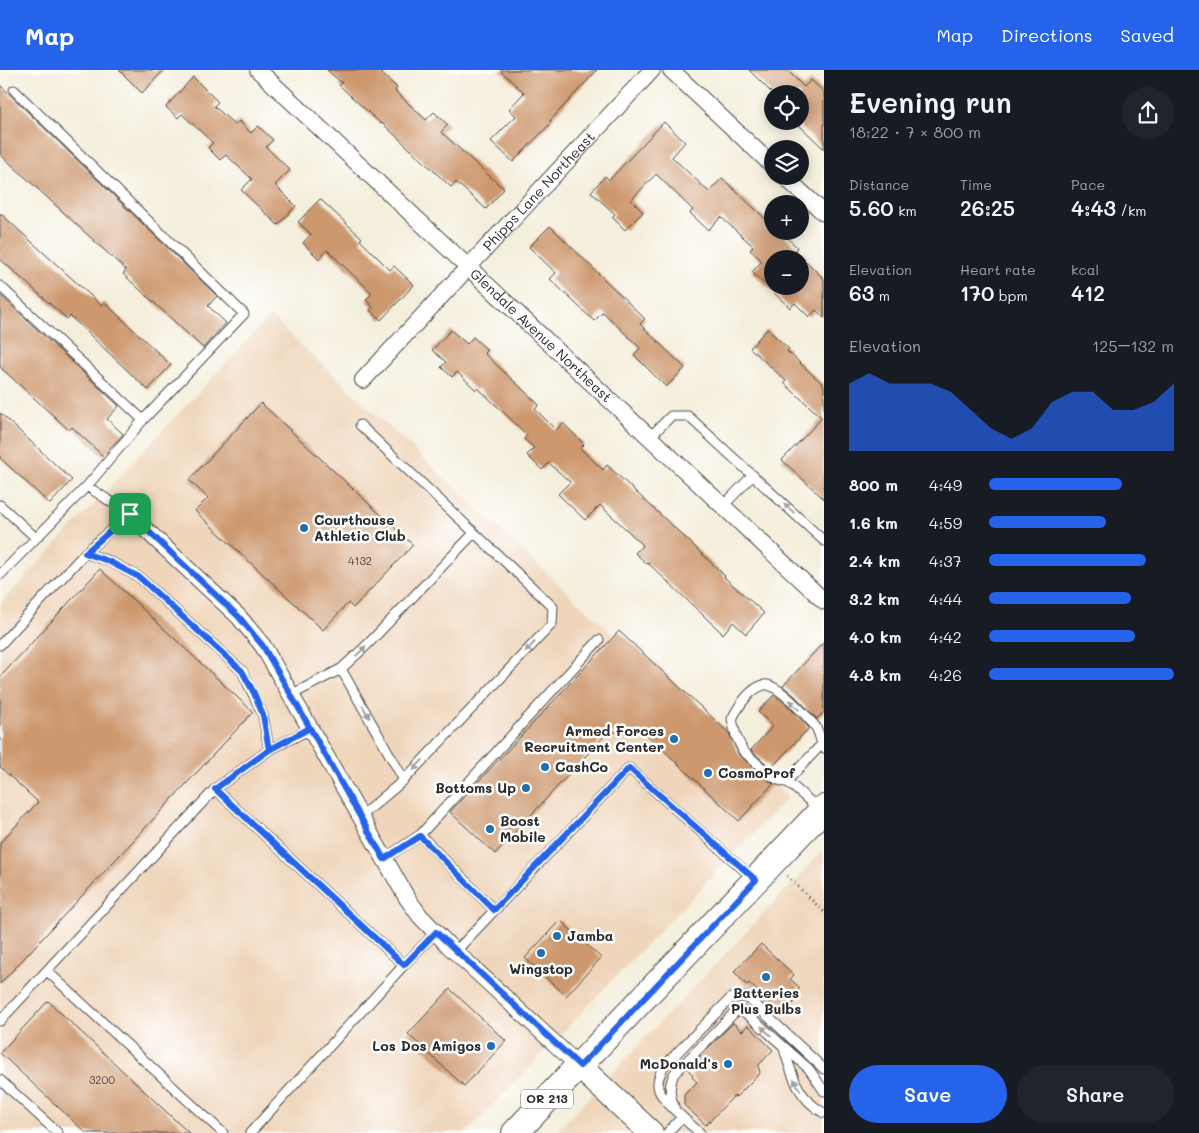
<!DOCTYPE html>
<html lang="en">
<head>
<meta charset="utf-8">
<style>
	body { margin:0; font-family:Mali,sans-serif; background:#20242c; color:#f1f3f6; height:100vh; display:flex; flex-direction:column; font-size:19px; white-space:nowrap }
	* { box-sizing:border-box; margin:0 }
	p { font-size:16px; color:#9ea1a6 }
	.icon { flex:none; width:28px; height:28px; fill:none; stroke:currentColor; stroke-width:2; stroke-linecap:round; stroke-linejoin:round }
	.map { position:relative; flex:1; overflow:hidden }
	.panel { display:flex; flex-direction:column; background:#171b24; width:375px }
	.panel>* { flex:none }
	.buttons { position:absolute; left:764px; top:15px; display:grid; gap:10px }
	.buttons a { display:grid; place-items:center; width:45px; height:45px; border-radius:50%; background:#171b24; box-shadow:0 2px 12px #0003; font-size:25px }
	.pin { position:absolute; display:grid; place-items:center; width:42px; height:42px; color:#fff; margin:-21px; border-radius:10px; box-shadow:0 2px 8px #0006 }
	.round { display:grid; place-items:center; flex:none; width:52px; height:52px; border-radius:26px; background:#20242c }
	.head { display:flex; align-items:center; justify-content:space-between; height:85px; padding:0 25px }
	h1 { font-size:28px; font-weight:600; line-height:38px }
	.metrics { display:grid; grid-template-columns:repeat(3,1fr); gap:8px; height:85px; padding:5px 25px }
	.metrics div { display:grid; align-content:center }
	.metrics b { font-size:21px; font-weight:600 }
	.metrics small { font-size:14px; font-weight:400 }
	.metrics p { font-size:14px }
	.chart { height:140px; padding:10px 25px }
	.chart p { display:flex; justify-content:space-between }
	.chart svg { width:100%; height:90px; margin-top:5px; fill:#2563eb; opacity:.7 }
	.action { display:flex; gap:10px; margin-top:auto; padding:10px 25px }
	.action a { flex:1; height:58px; border-radius:30px; background:#2563eb; color:#fff; font-size:20px; font-weight:600; line-height:58px; text-align:center }
	.action a+a { background:#20242c; color:#f1f3f6 }
	ul { padding:0 25px; list-style:none; font-size:16px }
	li { display:grid; grid-template-columns:80px 60px 1fr; align-items:center; height:38px }
	li i { height:12px; border-radius:6px; background:#2563eb }
	header { display:flex; align-items:center; gap:30px; box-sizing:border-box; height:70px; padding:0 25px; background:#2563eb; color:#fff }
	header strong { font-size:24px }
	nav { display:flex; gap:28px; margin-inline-start:auto; font-size:18px }
	main { display:flex; flex:1; min-height:0 }
	.map>svg:first-child { display:block }
</style>
</head>
<body>
<header>
<strong>Map</strong>
<nav><a>Map</a><a>Directions</a><a>Saved</a></nav>
</header>
<main>
<div class="map">
<svg width="824" height="1063" viewBox="0 0 824 1063">
	<rect width="100%" height="100%" fill="#fff"/>
	<filter id="ink" filterUnits="userSpaceOnUse"><feTurbulence type="fractalNoise" baseFrequency=".02" numOctaves="2"/><feDisplacementMap in="SourceGraphic" scale="10" xChannelSelector="R" yChannelSelector="G"/><feConvolveMatrix kernelMatrix="1 2 1 2 8 2 1 2 1" color-interpolation-filters="sRGB"/></filter>
	<filter id="wash" filterUnits="userSpaceOnUse"><feTurbulence type="fractalNoise" baseFrequency=".0096" numOctaves="4" result="noise"/><feDisplacementMap in="SourceGraphic" scale="20" xChannelSelector="R" yChannelSelector="G"/><feGaussianBlur stdDeviation="1.12" result="paint"/><feColorMatrix in="noise" values="0 0 0 0 0 0 0 0 0 0 0 0 0 0 0 0 0 1.4 0 .05"/><feComposite in="paint" operator="in"/></filter>
	<g filter="url(#wash)">
		<rect width="100%" height="100%" fill="#f4eedc"/>
		<path fill="#efd6bb" d="M270 246 788 727 466 1063H0V534Z
			M824 780V1063H555Z"/>
		<g id="blocks">
			<path fill="#cd986e" fill-rule="evenodd" d="M119 0H164L142 23Z
				M327 0H378L397 18 395 21 426 50 434 42 448 55 441 62 504 119 486 139 456 112 451 117 382 53 381 54 339 15 342 13Z
				M500 0H597L550 51 551 53 513 92 491 71 516 46 509 39 524 23Z
				M749 0H787L804 17 811 10 824 22V79L800 56V24H773Z
				M193 7 218 32 214 36 235 55 239 51 251 63 258 56 273 70 266 77 290 100 275 115 296 136 278 155 241 120 252 109 226 85 220 90 208 78 213 73 182 44 178 48 166 37Z
				M0 15 217 226 208 236 226 253 203 278 123 204 126 200 0 84Z
				M664 52 685 72 672 87 709 122 722 108 772 155V161H780L797 177 795 180 824 209V248L816 240 809 247 795 233 790 238 752 202 762 191 750 180 753 176 721 147 708 160 690 143 693 140 656 104 631 130 643 142 625 160 612 147 615 144 591 122 605 106 609 110ZM772 189H800V216H772Z
				M320 129 362 168 360 170 390 200 394 196 414 215 381 250 370 240 373 237 366 230 372 223 327 180 319 189 303 173 311 164 298 152Z
				M0 143 101 235 104 232 171 295 148 320 70 246 67 249 0 189Z
				M550 156 645 249 640 254 685 298 666 317 634 285 640 278 603 242 594 251 550 209 556 203 529 177Z
				M0 225 119 336 107 349 123 364 103 386 72 357 69 360 0 297Z
				M767 259 789 279 787 281 824 315V429L782 390 822 348 784 313 786 311 750 278Z
				M451 260 467 274 473 267 487 280 484 283 539 335 535 339 556 360 563 353 584 374 580 378 603 400 607 395 693 475 725 506 724 507 764 543 746 564 733 552 723 564 648 493 647 494 635 483 643 475 600 435 585 450 558 424 570 412 549 393 542 400 527 385 534 378 524 369 527 365 478 318 476 320 457 302 452 307 441 297 446 292 432 280Z
				M261 333 413 475 353 538 348 533 323 560 195 441 208 428 189 410Z
				M0 343 72 410 50 434 0 388Z
				M100 499 253 642 0 914V773L38 732 0 697V607Z
				M619 561 729 663 739 685 773 714 739 751 644 662H608L495 784 450 742Z
				M824 572V642L817 649 795 626 783 616Z
				M774 625 787 635 809 658 771 698 751 680 773 656 758 642Z
				M560 850 601 888 566 926 525 888Z
				M761 874 794 905 790 909 799 917 797 929 782 945 749 913 747 915 734 902Z
				M450 919 506 971 464 1016 408 964Z
				M48 931 189 1063H86L0 983Z
				M733 953 742 961 748 955 773 980 758 996 760 1003 737 1026 733 1027 706 1055 684 1035V1025L697 1012 692 1007 693 1005 687 999Z"/>
		</g>
	</g>
	<g filter="url(#ink)">
		<use href="#blocks" fill-opacity="0" stroke="#494846" stroke-width="1"/>
		<g fill="none" stroke-linecap="round" stroke-linejoin="round">
			<defs>
				<path id="lane" d="M0 216 143 350
					M360 355 553 537 552 554 404 710 360 747
					M650 367 671 346H688L824 471
					M0 435 36 468
					M723 436 753 405
					M85 483 109 491 139 507 242 601 263 645 269 680
					M0 505 87 416
					M0 575 85 483 129 444 87 416 143 350 244 244 14 20
					M341 599 404 710
					M291 625 341 599 367 575 474 463
					M786 712 822 674
					M215 719 269 680 310 659
					M819 739 789 713 778 710 770 705 743 681 736 666 732 649C738 637 750 618 764 615 776 612 807 646 815 656 820 663 820 671 824 678
					M420 765 494 840
					M384 789 420 765 599 570
					M455 882 629 698 754 809
					M47 901 223 1063
					M0 951 215 719 404 895 436 862
					M784 979C792 1005 798 1029 824 1043
					M0 1010 58 1063
					M674 1036C669 1024 669 1015 674 1004L736 941H743L754 950 809 999 824 1021
					M250 1063 404 895
					M667 1063 682 1047
					M700 1063C690 1054 662 1031 659 1020 656 1012 660 1004 663 997L731 928 747 927 824 999"/>
				<g id="street">
					<path id="s1" d="M258 0 824 531"/>
					<path d="M671 0 772 95"/>
					<path d="M784 106 824 143"/>
					<path id="s2" d="M363 310 652 0"/>
					<path d="M129 444 239 547 263 576 407 828 420 846 448 875 579 996"/>
				</g>
				<path id="secondary" d="M579 996 651 1063"/>
				<path id="primary" d="M515 1063 824 738"/>
			</defs>
			<use href="#lane" stroke="#494846" stroke-width="11"/>
			<use href="#street" stroke="#494846" stroke-width="18"/>
			<use href="#secondary" stroke="#494846" stroke-width="26"/>
			<use href="#primary" stroke="#494846" stroke-width="28"/>
			<path stroke="#494846" stroke-width="3" stroke-dasharray="1 4" stroke-linecap="butt" d="M787 806 824 842"/>
			<use href="#lane" stroke="#fff" stroke-width="9"/>
			<use href="#street" stroke="#fff" stroke-width="16"/>
			<use href="#secondary" stroke="#fff" stroke-width="24"/>
			<use href="#primary" stroke="#fff" stroke-width="26"/>
		</g>
		<defs><path id="oneway-solid" d="M-6-.8H1V-3.2L6.5 0L1 3.2V.8H-6Z" transform="scale(1.25)"/></defs>
		<g fill="#a0a0a0">
			<use href="#oneway-solid" transform="translate(789 438) rotate(-137)"/>
			<use href="#oneway-solid" transform="translate(530 577) rotate(133)"/>
			<use href="#oneway-solid" transform="translate(361 581) rotate(-44)"/>
			<use href="#oneway-solid" transform="translate(794 635) rotate(-135)"/>
			<use href="#oneway-solid" transform="translate(366 642) rotate(60)"/>
			<use href="#oneway-solid" transform="translate(418 695) rotate(133)"/>
			<use href="#oneway-solid" transform="translate(766 961) rotate(-137)"/>
			<use href="#oneway-solid" transform="translate(797 1015) rotate(-120)"/>
		</g>
	</g>
	<g fill="none" stroke-linecap="round" stroke-linejoin="round" filter="url(#ink)">
		<defs>
			<path id="route" d="M130 444 239 547 263 576 310 658 269 680 215 719 404 895 436 862 580 996 756 810 629 698 494 840 420 766 384 789 310 658 269 680 263 645 254 623 242 601 139 507 108 491 85 483 130 444"/>
		</defs>
		<use href="#route" stroke="#fff" stroke-width="10"/>
		<use href="#route" stroke="#2563eb" stroke-width="6"/>
	</g>
	<g fill="#1f6fb2" stroke="#fff" stroke-width="2">
		<circle cx="304" cy="458" r="5"/>
		<circle cx="674" cy="669" r="5"/>
		<circle cx="545" cy="697" r="5"/>
		<circle cx="708" cy="703" r="5"/>
		<circle cx="526" cy="718" r="5"/>
		<circle cx="490" cy="759" r="5"/>
		<circle cx="557" cy="866" r="5"/>
		<circle cx="541" cy="883" r="5"/>
		<circle cx="766" cy="907" r="5"/>
		<circle cx="491" cy="976" r="5"/>
		<circle cx="728" cy="994" r="5"/>
	</g>
	<g text-anchor="middle" stroke-width="5" stroke-linejoin="round" paint-order="stroke">
		<g font-size="11" fill="#54463c">
			<text x="360" y="495">4132</text>
			<text x="102" y="1014">3200</text>
		</g>
		<rect fill="#fff" stroke="#6b6b6b" stroke-width="1" x="521" y="1019.5" width="52" height="19" rx="4"/>
		<g font-size="12" font-weight="bold" fill="#2b2b2b">
			<text x="547" y="1033">OR 213</text>
		</g>
		<g font-size="14" fill="#2b2b2b" stroke="#fff">
			<text dy="5" stroke="none"><textPath href="#s2" startOffset="258">Phipps Lane Northeast</textPath></text>
			<text dy="5" stroke="none"><textPath href="#s1" startOffset="388">Glendale Avenue Northeast</textPath></text>
		</g>
		<g font-size="14" font-weight="bold" fill="#2b2b2b" stroke="#fff" text-anchor="start">
			<text x="314" y="455">Courthouse<tspan x="314" dy="16">Athletic Club</tspan></text>
			<text x="664" y="666" text-anchor="end">Armed Forces<tspan x="664" dy="16">Recruitment Center</tspan></text>
			<text x="555" y="702">CashCo</text>
			<text x="718" y="708">CosmoProf</text>
			<text x="516" y="723" text-anchor="end">Bottoms Up</text>
			<text x="500" y="756">Boost<tspan x="500" dy="16">Mobile</tspan></text>
			<text x="567" y="871">Jamba</text>
			<text x="541" y="904" text-anchor="middle">Wingstop</text>
			<text x="766" y="928" text-anchor="middle">Batteries<tspan x="766" dy="16">Plus Bulbs</tspan></text>
			<text x="481" y="981" text-anchor="end">Los Dos Amigos</text>
			<text x="718" y="999" text-anchor="end">McDonald's</text>
		</g>
	</g>
</svg>
<div class="buttons">
<a><svg class="icon" aria-label="locate" viewBox="0 0 24 24"><circle cx="12" cy="12" r="6"/><path d="M12 2v4M12 18v4M2 12h4M18 12h4"/></svg></a>
<a><svg class="icon" aria-label="layers" viewBox="0 0 24 24"><path d="M12 4l9 5-9 5-9-5zM3 14l9 5 9-5"/></svg></a>
<a>+</a>
<a>−</a>
</div>
<div class="pin" style="left:130px;top:444px;background:#1e9e55"><svg class="icon" aria-label="arrive" viewBox="0 0 24 24"><path d="M6 21V4h12l-3 4 3 4H6"/></svg></div>
</div>
<section class="panel">
<div class="head"><div><h1>Evening run</h1><p>18:22 · 7 × 800 m</p></div><a class="round"><svg class="icon" aria-label="share" viewBox="0 0 24 24"><path d="M12 15V3M7 8l5-5 5 5M5 13v7h14v-7"/></svg></a></div>
<div class="metrics">
<div><p>Distance</p><b>5.60<small> km</small></b></div>
<div><p>Time</p><b>26:25</b></div>
<div><p>Pace</p><b>4:43<small> /km</small></b></div>
</div>
<div class="metrics">
<div><p>Elevation</p><b>63<small> m</small></b></div>
<div><p>Heart rate</p><b>170<small> bpm</small></b></div>
<div><p>kcal</p><b>412</b></div>
</div>
<div class="chart"><p><span>Elevation</span>125–132 m</p>
<svg viewBox="0 0 160 44" preserveAspectRatio="none"><path d="M0 44V11L10 6L20 11L30 11L40 11L50 15L60 24L70 33L80 38L90 33L100 20L110 15L120 15L130 24L140 24L150 20L160 11V44z"/></svg>
</div>
<ul>
<li><b>800 m</b>4:49<i style="width:72%"></i></li>
<li><b>1.6 km</b>4:59<i style="width:63%"></i></li>
<li><b>2.4 km</b>4:37<i style="width:85%"></i></li>
<li><b>3.2 km</b>4:44<i style="width:77%"></i></li>
<li><b>4.0 km</b>4:42<i style="width:79%"></i></li>
<li><b>4.8 km</b>4:26<i style="width:100%"></i></li>
</ul>
<div class="action"><a>Save</a><a>Share</a></div>
</section>
</main>
</body>
</html>
